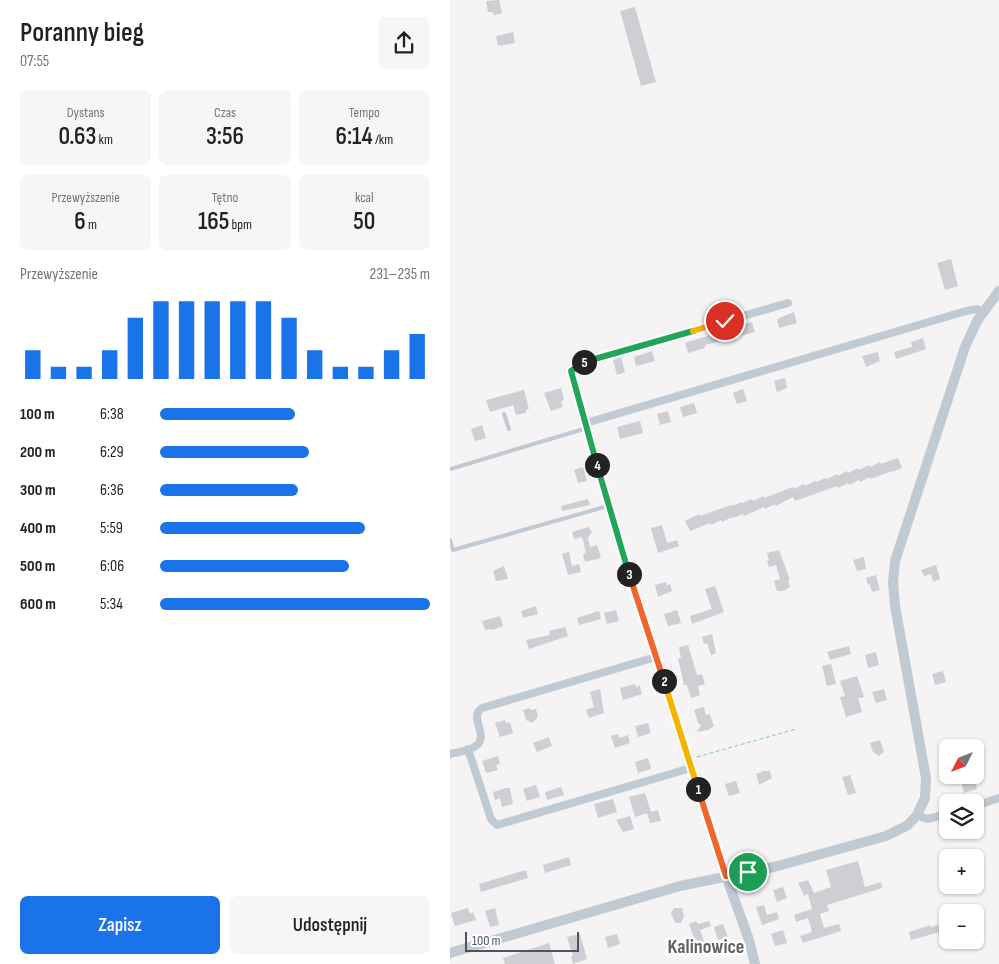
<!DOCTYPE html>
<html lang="pl">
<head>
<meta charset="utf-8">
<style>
	body { margin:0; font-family:"Sofia Sans Condensed",sans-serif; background:#f6f6f6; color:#222; height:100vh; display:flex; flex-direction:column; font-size:19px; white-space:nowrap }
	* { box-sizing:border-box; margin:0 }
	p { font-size:16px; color:#767676 }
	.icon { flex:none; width:28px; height:28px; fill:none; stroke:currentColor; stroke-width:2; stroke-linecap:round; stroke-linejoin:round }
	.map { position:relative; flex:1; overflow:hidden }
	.panel { display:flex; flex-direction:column; background:#fff; width:450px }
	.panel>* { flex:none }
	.needle { width:32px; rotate:228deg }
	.fabs { position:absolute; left:489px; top:739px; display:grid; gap:10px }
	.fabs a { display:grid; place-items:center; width:45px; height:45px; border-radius:8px; background:#fff; box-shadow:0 1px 4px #0004; font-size:25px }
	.scale { position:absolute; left:15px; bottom:12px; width:114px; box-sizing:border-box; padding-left:5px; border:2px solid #4a5661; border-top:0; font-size:14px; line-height:18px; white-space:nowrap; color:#4a5661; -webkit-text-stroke:4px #fff; paint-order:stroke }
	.pin { position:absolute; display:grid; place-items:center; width:42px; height:42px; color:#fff; margin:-21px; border:2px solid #fff; border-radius:50%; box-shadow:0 1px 5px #0007 }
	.km { position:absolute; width:25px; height:25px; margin:-12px; border-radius:50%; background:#222; color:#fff; font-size:14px; line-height:25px; text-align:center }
	.round { display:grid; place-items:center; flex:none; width:52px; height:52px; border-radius:8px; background:#f6f6f6 }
	.summary { display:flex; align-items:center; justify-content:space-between; height:85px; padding:0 20px }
	h1 { font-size:28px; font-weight:600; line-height:38px }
	.figures { display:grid; grid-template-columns:repeat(3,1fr); gap:8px; height:85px; padding:5px 20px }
	.figures div { display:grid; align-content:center; border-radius:8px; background:#f6f6f6; text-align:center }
	.figures b { font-size:25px; font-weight:600 }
	.figures small { font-size:14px; font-weight:400 }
	.figures p { font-size:14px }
	.chart { height:140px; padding:10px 20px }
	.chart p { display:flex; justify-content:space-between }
	.chart svg { width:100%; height:90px; margin-top:5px; stroke:#1a73e8; stroke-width:6 }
	.primary-button { display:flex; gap:10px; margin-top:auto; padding:10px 20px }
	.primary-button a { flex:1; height:58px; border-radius:8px; background:#1a73e8; color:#fff; font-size:20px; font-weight:600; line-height:58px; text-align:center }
	.primary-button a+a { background:#f6f6f6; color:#222 }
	ul { padding:0 20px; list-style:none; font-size:16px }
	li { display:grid; grid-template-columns:80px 60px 1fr; align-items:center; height:38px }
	li i { height:12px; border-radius:6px; background:#1a73e8 }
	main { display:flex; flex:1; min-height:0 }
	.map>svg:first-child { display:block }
</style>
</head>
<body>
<main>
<section class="panel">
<div class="summary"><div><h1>Poranny bieg</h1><p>07:55</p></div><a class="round"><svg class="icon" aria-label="share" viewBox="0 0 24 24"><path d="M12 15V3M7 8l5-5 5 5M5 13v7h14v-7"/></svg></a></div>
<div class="figures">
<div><p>Dystans</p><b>0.63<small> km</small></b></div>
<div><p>Czas</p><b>3:56</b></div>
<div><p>Tempo</p><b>6:14<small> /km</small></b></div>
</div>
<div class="figures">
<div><p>Przewyższenie</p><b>6<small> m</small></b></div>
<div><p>Tętno</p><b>165<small> bpm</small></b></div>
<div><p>kcal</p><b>50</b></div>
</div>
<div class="chart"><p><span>Przewyższenie</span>231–235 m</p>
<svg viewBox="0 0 160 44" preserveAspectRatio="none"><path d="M5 44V30M15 44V38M25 44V38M35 44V30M45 44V14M55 44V6M65 44V6M75 44V6M85 44V6M95 44V6M105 44V14M115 44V30M125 44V38M135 44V38M145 44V30M155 44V22"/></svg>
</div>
<ul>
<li><b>100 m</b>6:38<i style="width:50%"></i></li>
<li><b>200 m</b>6:29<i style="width:55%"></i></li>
<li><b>300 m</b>6:36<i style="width:51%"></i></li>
<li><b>400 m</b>5:59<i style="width:76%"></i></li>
<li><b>500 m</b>6:06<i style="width:70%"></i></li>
<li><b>600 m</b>5:34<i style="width:100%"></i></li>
</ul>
<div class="primary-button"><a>Zapisz</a><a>Udostępnij</a></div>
</section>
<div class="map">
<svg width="549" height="964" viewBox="0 0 549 964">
	<rect width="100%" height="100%" fill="#f5f3f3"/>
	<path fill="#cdcfd5" d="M49 0 52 13 43 15V12H38L36 1Z
		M185 7 206 82 191 86 170 11Z
		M63 32 65 43 48 46 46 36Z
		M501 259 508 286 495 290 487 263Z
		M344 312 347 323 329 328 327 319Z
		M302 322 305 332 255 345V348L238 353 235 343 267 333V336L285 331 284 327Z
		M473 338 476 349 446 359 444 352 462 347 461 342Z
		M202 351 205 361 186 366 184 357Z
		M428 352 430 361 416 367 412 356Z
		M171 357 175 372 167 375 163 360Z
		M335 378 337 388 327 392 324 381Z
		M111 388 114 400 111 401 113 407 101 411 94 393Z
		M293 389 297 401 287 404 283 393Z
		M74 390 79 409 76 410V413L66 415 63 405 40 412 36 400Z
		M244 403 247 413 233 417 230 407Z
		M218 411 221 422 210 425 207 414Z
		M190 421 193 433 170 439 167 427Z
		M32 425 36 438 25 441 21 429Z
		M448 458 452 468 442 472V471L421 479 420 477 410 482 409 480 399 485 398 483 388 488 387 486 345 501 343 497 326 506 325 504 315 509 314 507 294 516 293 514 283 518 282 517 272 522 271 520 261 525 260 523 240 531 235 521 249 514 250 516 281 505 282 506 292 502 293 503 302 499 303 501 313 496 314 498 343 487 344 489 354 484 355 486 365 481 366 482 376 478 377 479 387 474 388 476 397 471 398 473 408 468 409 470 419 465 420 467 430 462 431 464Z
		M133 467 137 481 128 483 124 470Z
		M138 499 140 505 112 511 111 506Z
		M212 525 217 543 227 540 229 546 208 553 201 528Z
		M138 527 142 532 138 538 140 547 147 545 151 558 135 562 133 554 136 553 133 540 131 537 124 539 122 532Z
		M329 550 340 580 338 581 340 587 333 591H327L324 581 330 579 326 565 319 567 317 561 319 560 317 553Z
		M119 552 122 566 129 564 131 572 118 575 112 554Z
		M414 557 416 569 407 571 403 560Z
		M486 565 490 579 483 582 481 574 474 576 471 570Z
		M54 566 58 579 46 581 43 571Z
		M426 575 430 590 422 592 420 584 418 585 416 578Z
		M216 582 217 586 220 584 222 591 208 597 205 585Z
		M265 586 274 612 242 624 240 616 262 609 255 589Z
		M86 606 88 614 73 618 71 611Z
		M166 610 169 621 157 624 154 613Z
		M227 610 231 623 218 626 214 614Z
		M149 611 151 619 129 625 127 618Z
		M50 616 53 626 43 630 40 629 35 630 32 621Z
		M115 627 118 636 79 649 76 640 100 635 99 631Z
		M262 634 266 653 261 655 257 643 254 644 252 637Z
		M238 645 247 675 252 674 255 684 248 686 250 695 241 698 237 685H234L228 658H231L229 647Z
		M399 646 401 654 380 660 377 652Z
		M426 652 429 665 418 668 415 655Z
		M381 664 386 684 377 686 372 666Z
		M493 671 496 682 485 685 482 674Z
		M407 676 414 697 408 698 412 712 396 717 390 697 395 696 390 681Z
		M185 684 186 687 190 686 192 694 173 700 170 688Z
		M150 689 154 713 139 718 136 710 144 707 140 692Z
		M434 689 437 700 426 703 422 692Z
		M254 707 256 715 260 714 264 726 258 730 247 732 251 725 248 723 244 710Z
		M80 708V710L86 709 88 717 82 723 76 720 73 710Z
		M55 720 56 723 60 722 63 733 50 737 45 723Z
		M198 723 201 733 188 737 185 726Z
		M168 734 169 738 178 735 180 743 165 748 161 736Z
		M99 737 102 746 87 752 83 743Z
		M430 740 434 752 429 756 423 752 420 743Z
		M48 756 50 764 46 765 48 770 36 773 32 761Z
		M198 758 201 769 188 773 185 762Z
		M314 771H320L322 778 309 785 306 774Z
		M400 775 406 793 398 795 392 777Z
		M523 775 527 789 514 793 511 782 514 781 513 778Z
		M286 781 290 793 279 796 275 784Z
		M86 785 90 797 77 801 73 789Z
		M111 787 114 795 97 800 95 792Z
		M56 788H60L63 804 52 807 50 798 45 800 43 792Z
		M195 793 201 812 185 817 179 797Z
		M163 799 167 812 148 818 144 804Z
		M208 810 211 821 200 823 197 813Z
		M180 816 184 829 173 832 166 820Z
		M119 857 121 865 95 873 93 865Z
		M408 861 415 887 431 882 432 888 377 905 379 911 370 914 374 928 389 924 391 931 353 943 350 936 362 932 358 918 346 922 344 915 362 909 358 894 354 896 348 883 358 880 364 893 381 887 376 870Z
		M76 870 78 878 31 892 29 884Z
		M333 887 337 898 327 902 323 890Z
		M314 905 317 915 327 912 329 919 312 925 306 907Z
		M18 908 20 914 23 912 26 920 5 926 1 913Z
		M45 908 49 925 40 927 35 911Z
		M224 908H232L234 916 231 923H225L221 913Z
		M246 921 248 924 259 921 261 926 250 930 254 941 246 944 239 924Z
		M273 924 278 937 268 940 264 927Z
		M480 925 481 927 488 925 490 932 461 940 459 932Z
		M333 930 337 943 325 946 321 934Z
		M130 934 137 959 123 964 121 957 123 956 117 937Z
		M167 934 170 944 158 948 155 937Z
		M99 943 105 964H55L53 958Z"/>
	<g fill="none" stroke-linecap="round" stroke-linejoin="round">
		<path stroke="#7ad0a6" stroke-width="1" stroke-dasharray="4 2.5" stroke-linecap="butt" d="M247 757 346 729"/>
		<path stroke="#c1cad2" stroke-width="4" d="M54 414 59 429
			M0 469 137 428
			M0 540 3 550 158 506"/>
		<path stroke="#c1cad2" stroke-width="8" d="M136 423 516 311 527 309 534 311
			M18 749 41 819 47 825 241 768
			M0 754C8 752 21 751 27 745 39 735 18 717 32 708L206 657
			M525 806 549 798
			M467 815 477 819 498 814
			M276 876 170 544 121 371 126 366 134 362 338 303"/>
		<path stroke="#c1cad2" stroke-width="10" d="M276 876 299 940 305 964
			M0 953 230 886 324 867 436 836 458 825 467 815 475 798 476 778 445 606 443 582 445 561 515 347 527 321 549 291"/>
	</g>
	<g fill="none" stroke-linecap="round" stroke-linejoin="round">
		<defs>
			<path id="split-1" d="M248 789 276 876 298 872"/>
			<path id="split-2" d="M214 681 248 789"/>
			<path id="split-3" d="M179 574 214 681"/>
			<path id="split-4" d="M147 465 179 574"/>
			<path id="split-5" d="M134 362 121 371 147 465"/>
			<path id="split-6" d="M134 362 243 331"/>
			<path id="split-7" d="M243 331 275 321"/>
		</defs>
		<use href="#split-1" stroke="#fff" stroke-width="10"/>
		<use href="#split-2" stroke="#fff" stroke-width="10"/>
		<use href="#split-3" stroke="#fff" stroke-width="10"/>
		<use href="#split-4" stroke="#fff" stroke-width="10"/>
		<use href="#split-5" stroke="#fff" stroke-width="10"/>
		<use href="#split-6" stroke="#fff" stroke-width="10"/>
		<use href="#split-7" stroke="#fff" stroke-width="10"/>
		<use href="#split-1" stroke="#f0652b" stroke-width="6"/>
		<use href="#split-2" stroke="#f5b400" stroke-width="6"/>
		<use href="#split-3" stroke="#f0652b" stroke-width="6"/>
		<use href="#split-4" stroke="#22a559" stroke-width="6"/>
		<use href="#split-5" stroke="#22a559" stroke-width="6"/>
		<use href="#split-6" stroke="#22a559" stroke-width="6"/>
		<use href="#split-7" stroke="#f5b400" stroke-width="6"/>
	</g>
	<g text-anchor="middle" stroke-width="5" stroke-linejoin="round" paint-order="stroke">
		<g font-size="20" font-weight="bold" fill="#5f6368" stroke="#fff">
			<text x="256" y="953">Kalinowice</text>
		</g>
	</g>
</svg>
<div class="fabs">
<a><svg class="needle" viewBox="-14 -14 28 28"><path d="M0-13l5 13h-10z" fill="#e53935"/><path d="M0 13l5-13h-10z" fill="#767676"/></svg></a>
<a><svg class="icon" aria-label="layers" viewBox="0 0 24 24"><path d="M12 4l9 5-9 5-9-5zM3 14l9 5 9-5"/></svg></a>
<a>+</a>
<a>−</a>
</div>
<div class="scale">100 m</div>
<div class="pin" style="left:298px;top:872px;background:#1e9e55"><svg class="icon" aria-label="arrive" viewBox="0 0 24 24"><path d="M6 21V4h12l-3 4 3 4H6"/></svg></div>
<div class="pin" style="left:275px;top:321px;background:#d93025"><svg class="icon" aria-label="check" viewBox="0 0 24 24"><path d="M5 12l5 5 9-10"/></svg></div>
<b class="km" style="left:248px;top:789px">1</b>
<b class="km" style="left:214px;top:681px">2</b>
<b class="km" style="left:179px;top:574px">3</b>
<b class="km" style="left:147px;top:465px">4</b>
<b class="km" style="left:134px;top:362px">5</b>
</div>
</main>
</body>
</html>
